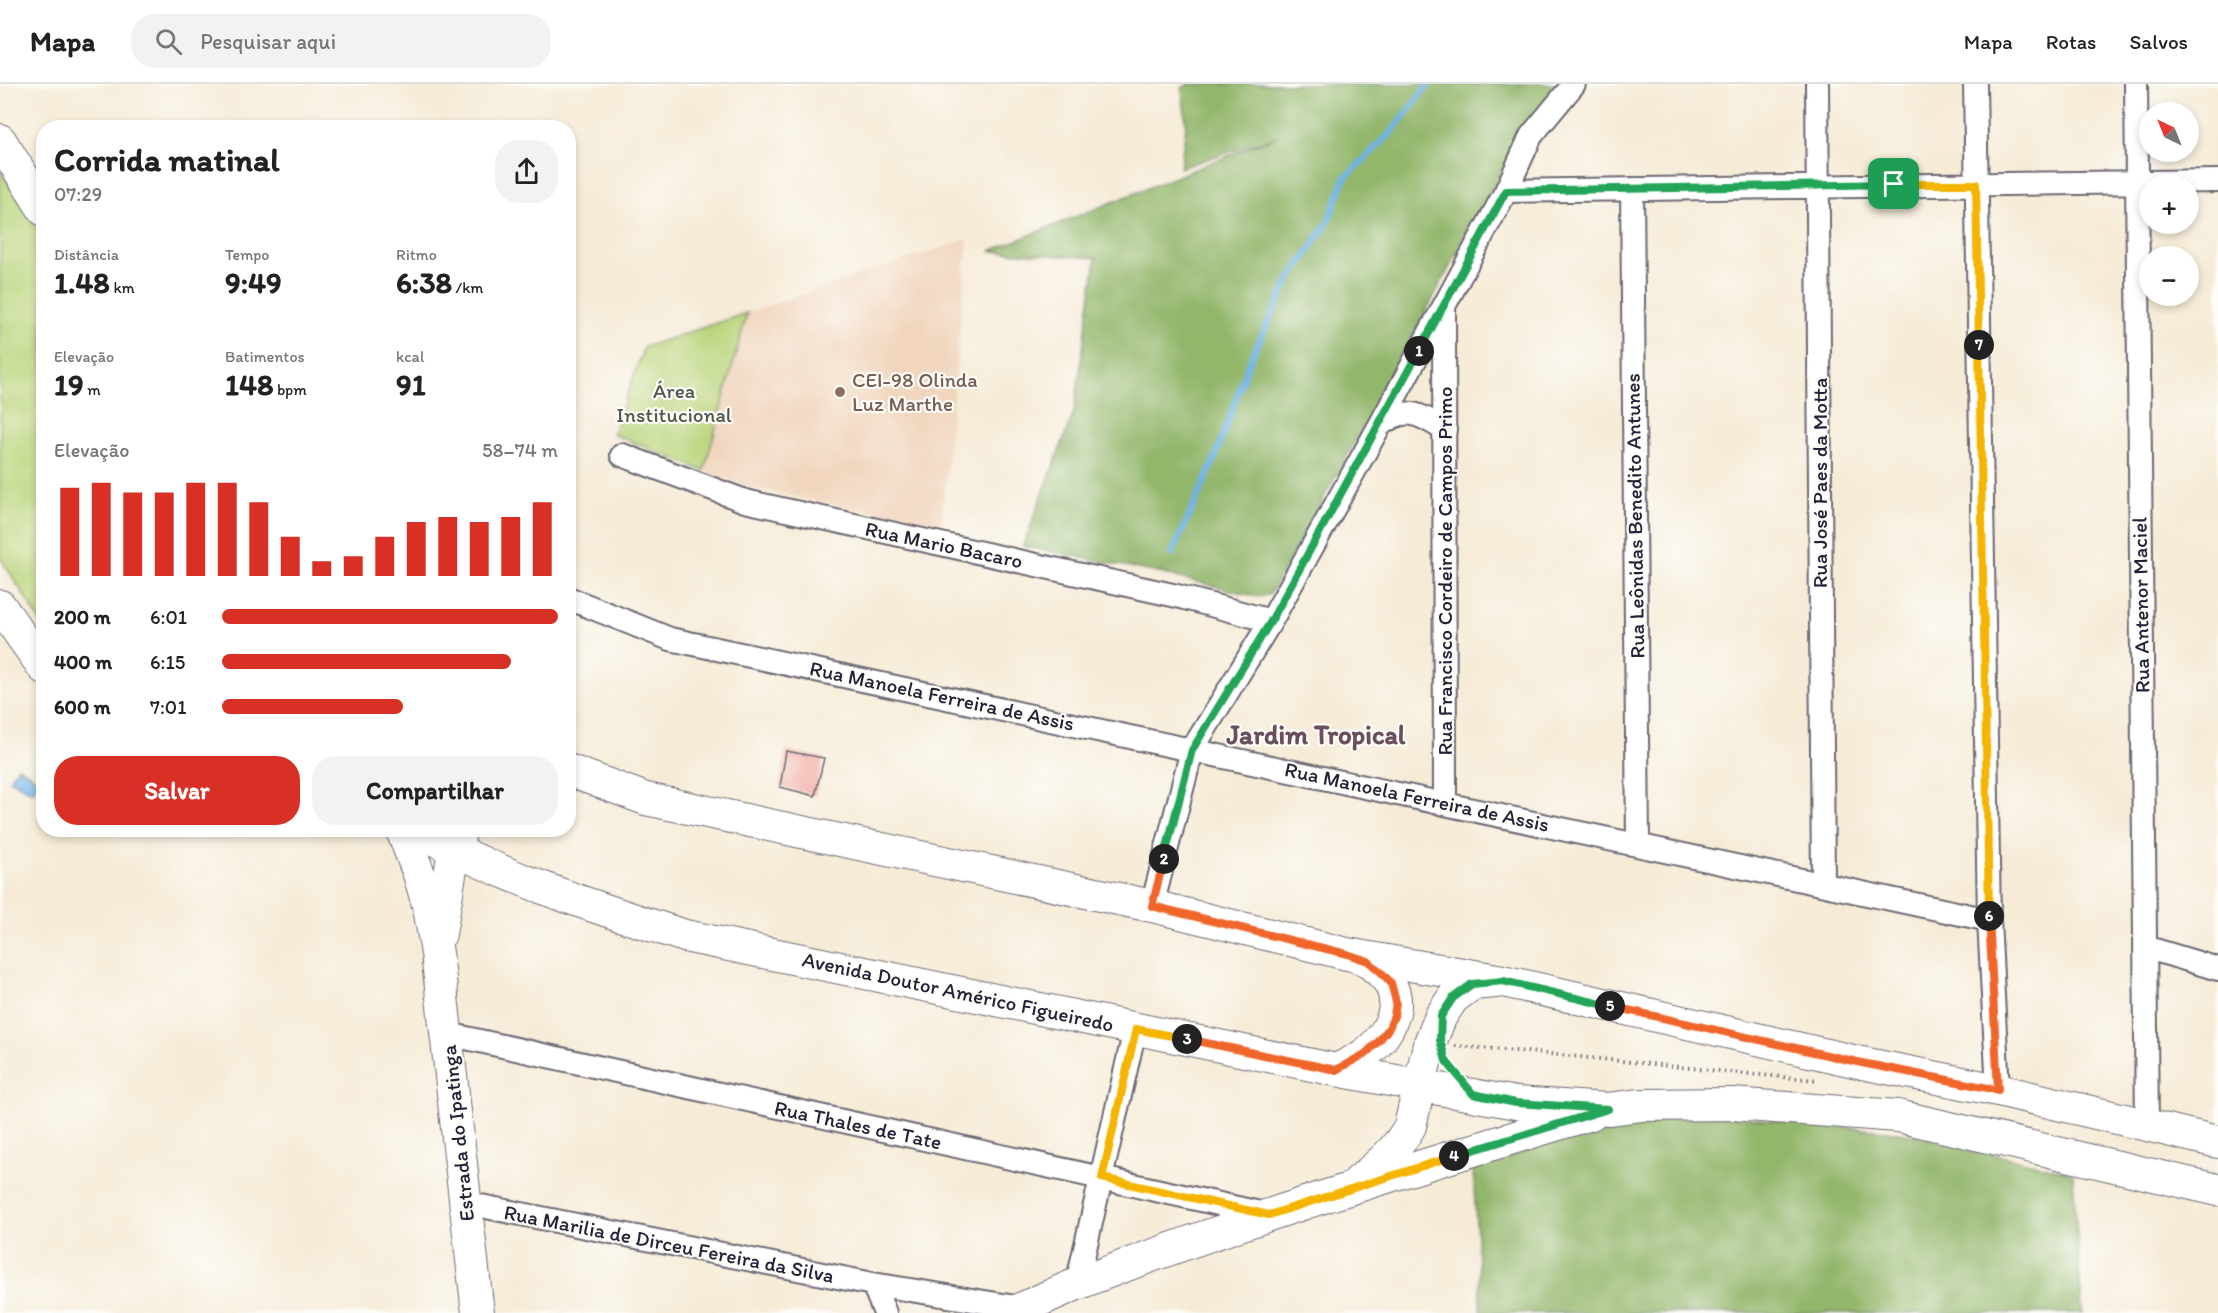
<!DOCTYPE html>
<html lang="pt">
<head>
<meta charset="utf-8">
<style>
	body { margin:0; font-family:Itim,sans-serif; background:#f2f2f2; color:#222; height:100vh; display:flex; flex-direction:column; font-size:22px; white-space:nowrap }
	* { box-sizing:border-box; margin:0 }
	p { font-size:20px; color:#767676 }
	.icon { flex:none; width:33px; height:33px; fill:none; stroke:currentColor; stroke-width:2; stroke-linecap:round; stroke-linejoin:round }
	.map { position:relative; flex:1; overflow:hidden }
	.sheet { position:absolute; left:36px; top:36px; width:540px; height:717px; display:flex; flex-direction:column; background:#fff; border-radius:24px; box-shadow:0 3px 9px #0003 }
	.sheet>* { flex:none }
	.needle { width:39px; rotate:317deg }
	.fabs { position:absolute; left:2139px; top:18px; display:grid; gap:12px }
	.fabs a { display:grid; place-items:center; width:60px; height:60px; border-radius:50%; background:#fff; box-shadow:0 3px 9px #0003; font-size:30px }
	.pin { position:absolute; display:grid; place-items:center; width:51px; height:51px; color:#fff; margin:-26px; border-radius:12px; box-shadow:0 3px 9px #0006 }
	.km { position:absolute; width:30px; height:30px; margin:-15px; border-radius:50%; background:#222; color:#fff; font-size:16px; line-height:30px; text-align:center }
	.round { display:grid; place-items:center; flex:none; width:63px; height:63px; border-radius:24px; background:#f2f2f2 }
	.head { display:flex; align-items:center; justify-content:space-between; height:102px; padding:0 18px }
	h1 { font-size:33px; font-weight:800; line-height:45px }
	.figures { display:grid; grid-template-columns:repeat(3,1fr); gap:9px; height:102px; padding:6px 18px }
	.figures div { display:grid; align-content:center }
	.figures b { font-size:30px; font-weight:800 }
	.figures small { font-size:16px; font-weight:400 }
	.figures p { font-size:16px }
	.chart { height:168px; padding:12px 18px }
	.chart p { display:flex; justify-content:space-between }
	.chart svg { width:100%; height:108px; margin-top:6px; stroke:#d93025; stroke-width:6 }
	.action { display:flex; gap:12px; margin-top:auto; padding:12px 18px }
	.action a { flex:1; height:69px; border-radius:24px; background:#d93025; color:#fff; font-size:24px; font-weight:800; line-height:69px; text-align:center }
	.action a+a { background:#f2f2f2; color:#222 }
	ul { padding:0 18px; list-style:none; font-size:20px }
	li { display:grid; grid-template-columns:96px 72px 1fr; align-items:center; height:45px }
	li i { height:15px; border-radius:8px; background:#d93025 }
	header { display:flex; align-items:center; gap:36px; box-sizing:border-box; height:84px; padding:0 30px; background:#fff; border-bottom:2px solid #e0e0e0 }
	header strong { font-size:28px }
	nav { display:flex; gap:33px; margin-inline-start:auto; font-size:21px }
	.search { width:420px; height:54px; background:#f2f2f2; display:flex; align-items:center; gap:15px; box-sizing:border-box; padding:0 21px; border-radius:24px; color:#767676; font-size:22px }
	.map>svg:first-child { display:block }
</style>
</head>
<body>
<header>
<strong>Mapa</strong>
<div class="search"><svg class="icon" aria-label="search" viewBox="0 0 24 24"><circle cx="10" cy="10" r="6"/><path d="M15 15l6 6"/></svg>Pesquisar aqui</div>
<nav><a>Mapa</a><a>Rotas</a><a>Salvos</a></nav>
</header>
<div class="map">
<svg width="2218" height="1229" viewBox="0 0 2218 1229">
	<rect width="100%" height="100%" fill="#fdfcf7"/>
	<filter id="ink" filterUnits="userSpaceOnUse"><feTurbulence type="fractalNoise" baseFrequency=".0167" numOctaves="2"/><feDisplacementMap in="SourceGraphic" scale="12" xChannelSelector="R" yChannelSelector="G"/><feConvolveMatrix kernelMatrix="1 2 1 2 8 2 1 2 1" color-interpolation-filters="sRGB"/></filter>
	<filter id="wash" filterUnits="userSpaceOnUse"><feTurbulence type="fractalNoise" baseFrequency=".008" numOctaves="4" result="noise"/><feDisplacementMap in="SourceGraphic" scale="24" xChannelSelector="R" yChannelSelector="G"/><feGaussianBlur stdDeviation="1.35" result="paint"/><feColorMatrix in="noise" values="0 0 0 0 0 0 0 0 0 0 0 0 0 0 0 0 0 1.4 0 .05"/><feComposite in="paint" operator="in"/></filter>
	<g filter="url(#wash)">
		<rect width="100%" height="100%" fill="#f6ebd7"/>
		<path fill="#f1d5bd" d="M968 155 941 443 739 401 704 387 747 229Z"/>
		<path fill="#b9d47a" stroke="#6e7b5a" stroke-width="1.5" d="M0 86 43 153V542L0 473Z
			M747 229 704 387 613 350 644 263Z"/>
		<path fill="#92b66a" stroke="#5a6c52" stroke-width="1.5" d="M1189 0H1560L1524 45 1371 329 1270 510 1259 513 1164 490 1023 462 1074 328 1096 174 990 167 1278 52 1180 84 1186 41 1182 4Z
			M1717 1031 1906 1049 2073 1089 2082 1229H1481L1473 1084 1500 1077 1587 1043Z"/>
		<path fill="#6eb4e5" stroke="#486b90" stroke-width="1.5" d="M18 683 40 697 33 708 9 695Z"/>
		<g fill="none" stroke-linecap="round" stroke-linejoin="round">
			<path stroke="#6eb4e5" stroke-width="6" d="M1172 470 1214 377 1249 278 1287 200 1328 138 1345 94 1391 49 1429 0"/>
		</g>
		<g id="blocks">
			<path fill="#efa39b" d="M786 667 824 674 815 712 780 703Z"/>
		</g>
	</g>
	<g filter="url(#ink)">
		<use href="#blocks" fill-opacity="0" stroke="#6c6872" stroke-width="1.5"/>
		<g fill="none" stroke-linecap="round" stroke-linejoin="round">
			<defs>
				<path id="minor" d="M1817 0 1823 799
					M1975 0 1989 836 1998 1006
					M2136 0 2147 1041
					M1632 105 1638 759
					M1506 107 2218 97
					M1444 222 1445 719
					M1380 341C1407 320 1420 331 1445 346
					M622 371 745 417 1177 512 1271 537
					M568 514 670 555 1989 836
					M1152 822 1192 666 1271 537 1380 341 1506 107 1531 52 1574 0
					M2145 863 2218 885
					M448 950 1269 1131
					M466 1119 873 1200 1022 1224
					M873 1200 885 1229
					M1077 1200 1135 945"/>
				<path id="secondary" d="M0 56 44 126
					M0 522 44 584
					M568 686 646 715 1152 822 1347 870 1503 897 1862 979 1998 1006 2218 1058
					M402 746 419 790 429 824 437 869 478 1229
					M417 746C501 793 593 823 685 852L1336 986 1516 1019 1608 1025 1641 1021 1732 1020 1898 1032 2218 1106
					M440 850 454 767 461 746
					M1336 986C1346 981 1357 976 1365 970 1388 953 1407 919 1386 894 1378 885 1371 878 1360 874
					M1359 1097C1379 1080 1398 1065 1410 1042L1429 961 1441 932 1453 914 1472 900 1496 898
					M1011 1229C1033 1220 1055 1209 1077 1200 1245 1134 1419 1083 1591 1030"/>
			</defs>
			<use href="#minor" stroke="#6c6872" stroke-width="26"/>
			<use href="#secondary" stroke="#6c6872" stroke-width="34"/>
			<path stroke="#6c6872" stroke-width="4" stroke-dasharray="1.5 4.5" stroke-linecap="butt" d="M1455 962C1576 971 1697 986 1818 996"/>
			<use href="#minor" stroke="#fff" stroke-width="22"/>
			<use href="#secondary" stroke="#fff" stroke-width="32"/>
		</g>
	</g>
	<g fill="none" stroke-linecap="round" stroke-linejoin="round" filter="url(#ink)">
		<defs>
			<path id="split-1" d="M1419 267 1506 107 1894 100"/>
			<path id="split-2" d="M1164 775 1192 666 1271 537 1419 267"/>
			<path id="split-3" d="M1164 775 1152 822 1347 870 1368 877 1382 889 1391 899 1396 918 1394 932 1389 944 1378 958 1365 970 1336 986 1187 955"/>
			<path id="split-4" d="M1187 955 1136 945 1102 1094 1269 1131 1454 1072"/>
			<path id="split-5" d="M1454 1072 1608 1025 1516 1019 1473 1010 1446 977 1440 956 1441 932 1453 914 1472 900 1503 897 1610 922"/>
			<path id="split-6" d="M1610 922 1862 979 1998 1006 1989 832"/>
			<path id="split-7" d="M1979 261 1989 832"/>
			<path id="split-8" d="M1894 100H1976L1979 261"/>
		</defs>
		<use href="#split-1" stroke="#fff" stroke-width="12"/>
		<use href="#split-2" stroke="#fff" stroke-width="12"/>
		<use href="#split-3" stroke="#fff" stroke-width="12"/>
		<use href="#split-4" stroke="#fff" stroke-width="12"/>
		<use href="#split-5" stroke="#fff" stroke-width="12"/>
		<use href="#split-6" stroke="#fff" stroke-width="12"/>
		<use href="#split-7" stroke="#fff" stroke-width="12"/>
		<use href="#split-8" stroke="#fff" stroke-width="12"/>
		<use href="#split-1" stroke="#22a559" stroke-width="8"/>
		<use href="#split-2" stroke="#22a559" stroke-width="8"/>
		<use href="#split-3" stroke="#f0652b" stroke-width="8"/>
		<use href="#split-4" stroke="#f5b400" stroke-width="8"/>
		<use href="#split-5" stroke="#22a559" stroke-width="8"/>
		<use href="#split-6" stroke="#f0652b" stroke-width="8"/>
		<use href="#split-7" stroke="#f5b400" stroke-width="8"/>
		<use href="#split-8" stroke="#f5b400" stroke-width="8"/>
	</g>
	<circle fill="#8d6e63" stroke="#fdfcf7" stroke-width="2" cx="840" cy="308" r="6"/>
	<g text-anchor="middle" stroke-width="4.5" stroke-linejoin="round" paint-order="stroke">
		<g font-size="21" fill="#785e54" stroke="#fdfcf7" text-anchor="start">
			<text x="852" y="303">CEI-98 Olinda<tspan x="852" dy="24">Luz Marthe</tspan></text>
		</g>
		<g font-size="21" fill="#4f574e" stroke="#fdfcf7">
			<text x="674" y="314">Área<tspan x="674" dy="24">Institucional</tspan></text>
		</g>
		<g font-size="21" fill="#22223b" stroke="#fdfcf7">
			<text transform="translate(1820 399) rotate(-90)" y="7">Rua José Paes da Motta</text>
			<text transform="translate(1635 432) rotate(-91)" y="7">Rua Leônidas Benedito Antunes</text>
			<text transform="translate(944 461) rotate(12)" y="7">Rua Mario Bacaro</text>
			<text transform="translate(1445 487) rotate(-90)" y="7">Rua Francisco Cordeiro de Campos Primo</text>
			<text transform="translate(2141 521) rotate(-91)" y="7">Rua Antenor Maciel</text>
			<text transform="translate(942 612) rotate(12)" y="7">Rua Manoela Ferreira de Assis</text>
			<text transform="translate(1417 713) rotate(12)" y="7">Rua Manoela Ferreira de Assis</text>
			<text transform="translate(958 908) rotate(12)" y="7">Avenida Doutor Américo Figueiredo</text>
			<text transform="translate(858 1041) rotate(12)" y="7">Rua Thales de Tate</text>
			<text transform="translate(458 1049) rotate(-96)" y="7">Estrada do Ipatinga</text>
			<text transform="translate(669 1160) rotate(11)" y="7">Rua Marilia de Dirceu Fereira da Silva</text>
		</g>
		<g font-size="27" font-weight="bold" fill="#6a4f5d" stroke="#fdfcf7">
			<text x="1316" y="660">Jardim Tropical</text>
		</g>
	</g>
</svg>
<div class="fabs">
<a><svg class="needle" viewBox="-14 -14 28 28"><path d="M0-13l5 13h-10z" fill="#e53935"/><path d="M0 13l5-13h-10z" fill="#767676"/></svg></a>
<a>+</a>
<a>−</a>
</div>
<div class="pin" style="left:1894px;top:100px;background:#1e9e55"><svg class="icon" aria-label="arrive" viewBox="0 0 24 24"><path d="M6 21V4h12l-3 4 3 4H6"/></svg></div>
<b class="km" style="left:1419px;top:267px">1</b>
<b class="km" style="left:1164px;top:775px">2</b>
<b class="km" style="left:1187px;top:955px">3</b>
<b class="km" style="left:1454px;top:1072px">4</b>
<b class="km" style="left:1610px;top:922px">5</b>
<b class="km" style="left:1989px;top:832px">6</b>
<b class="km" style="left:1979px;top:261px">7</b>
<section class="sheet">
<div class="head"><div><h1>Corrida matinal</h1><p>07:29</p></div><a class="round"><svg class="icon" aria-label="share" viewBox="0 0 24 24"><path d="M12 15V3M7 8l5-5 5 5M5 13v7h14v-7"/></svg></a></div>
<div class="figures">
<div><p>Distância</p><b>1.48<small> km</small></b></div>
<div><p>Tempo</p><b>9:49</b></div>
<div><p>Ritmo</p><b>6:38<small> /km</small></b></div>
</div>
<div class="figures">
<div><p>Elevação</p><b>19<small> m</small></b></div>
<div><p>Batimentos</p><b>148<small> bpm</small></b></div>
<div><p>kcal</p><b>91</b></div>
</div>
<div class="chart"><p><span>Elevação</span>58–74 m</p>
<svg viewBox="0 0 160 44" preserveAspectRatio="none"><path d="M5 44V8M15 44V6M25 44V10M35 44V10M45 44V6M55 44V6M65 44V14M75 44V28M85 44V38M95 44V36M105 44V28M115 44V22M125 44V20M135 44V22M145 44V20M155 44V14"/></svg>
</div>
<ul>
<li><b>200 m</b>6:01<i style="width:100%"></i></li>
<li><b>400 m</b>6:15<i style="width:86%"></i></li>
<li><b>600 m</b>7:01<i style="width:54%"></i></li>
</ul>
<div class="action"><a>Salvar</a><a>Compartilhar</a></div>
</section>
</div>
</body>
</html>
